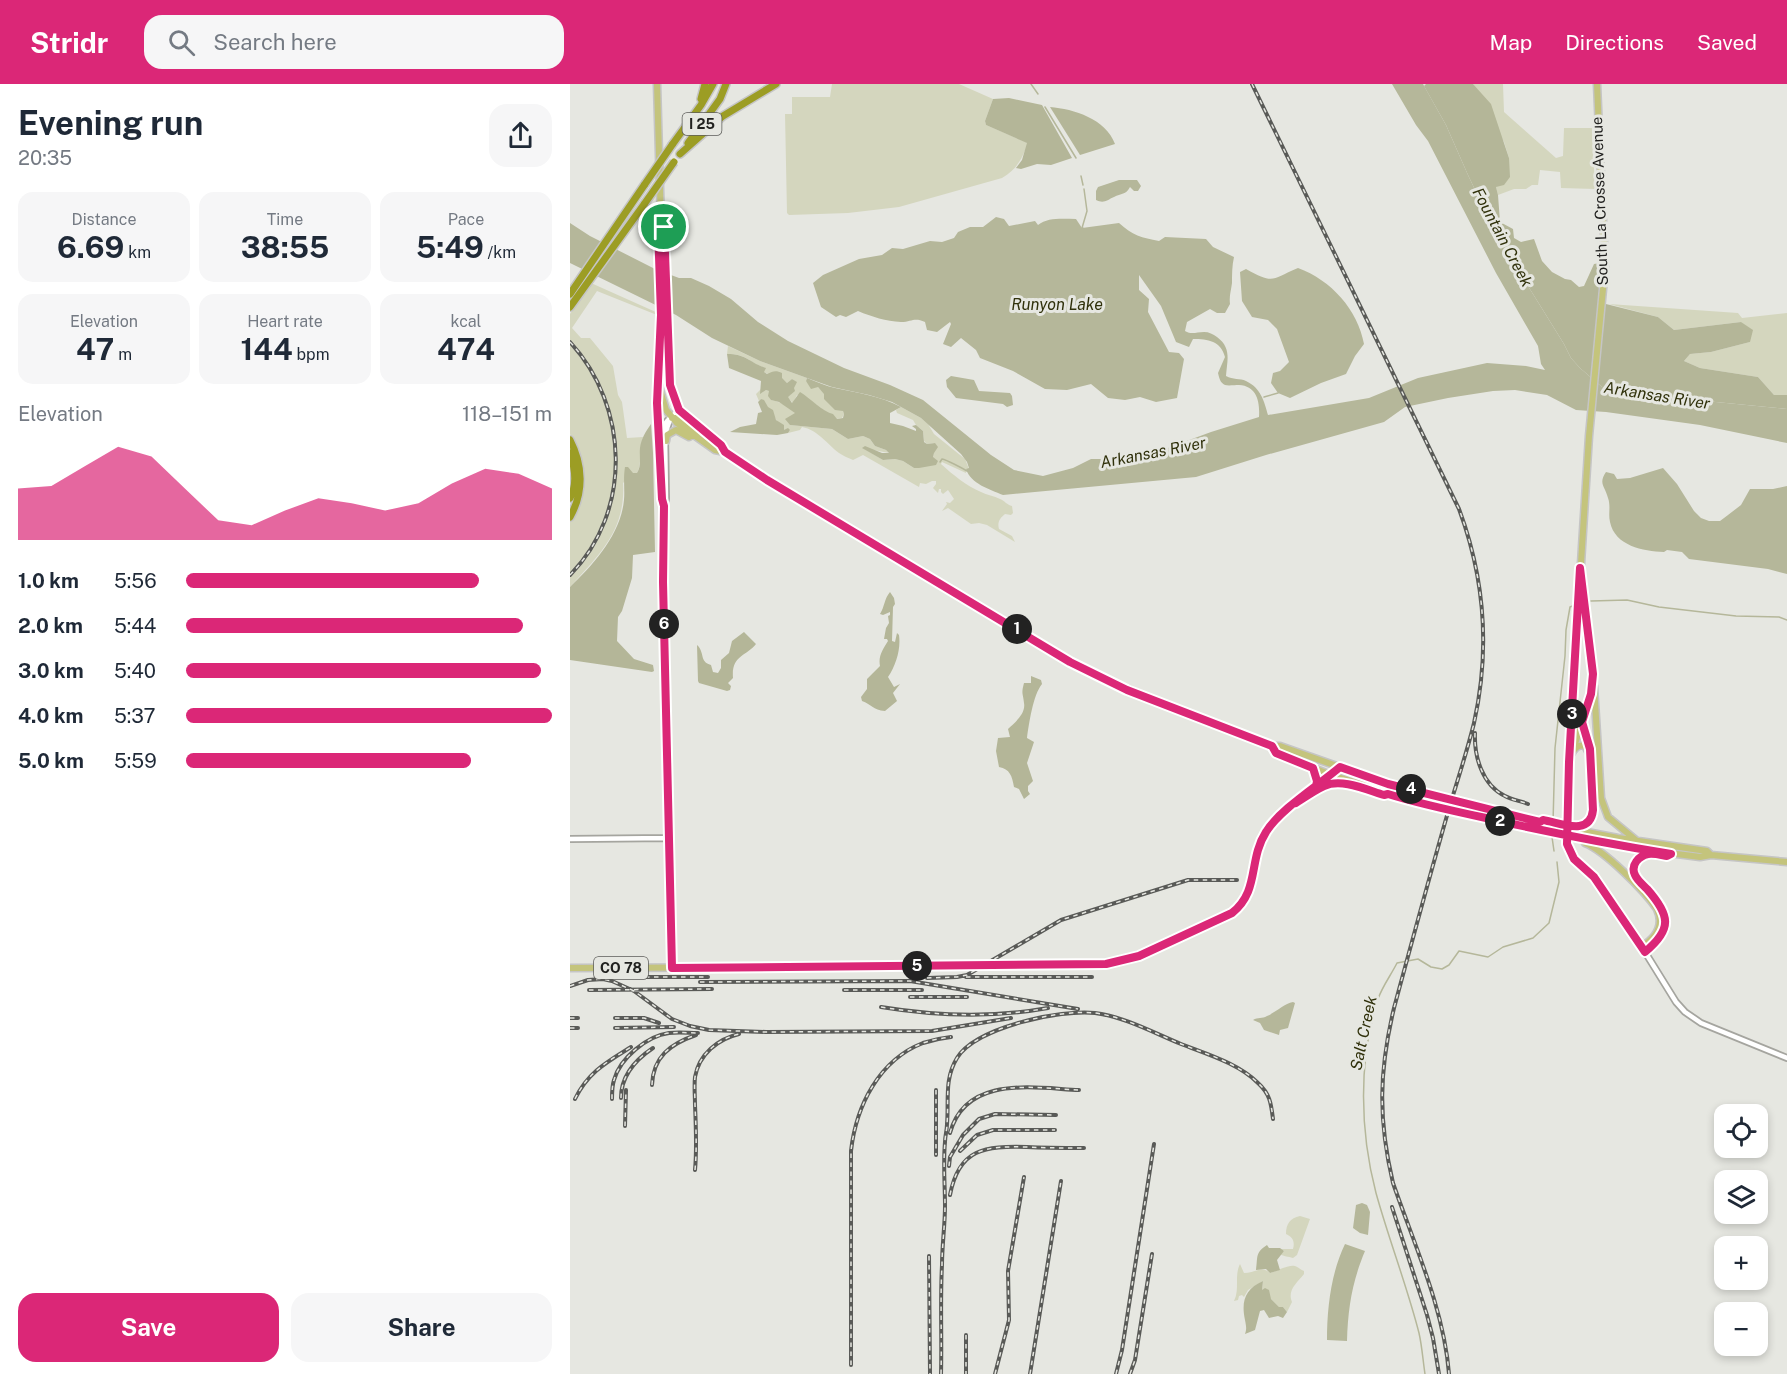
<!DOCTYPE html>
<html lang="en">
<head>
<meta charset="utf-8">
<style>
	body { margin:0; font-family:"Public Sans",sans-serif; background:#f6f6f7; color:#1f2937; height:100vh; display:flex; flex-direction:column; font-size:22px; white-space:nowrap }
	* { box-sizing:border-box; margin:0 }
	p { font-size:20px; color:#747a83 }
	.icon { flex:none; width:33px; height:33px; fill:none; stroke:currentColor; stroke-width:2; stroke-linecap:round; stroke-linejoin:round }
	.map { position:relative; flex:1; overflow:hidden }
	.details { display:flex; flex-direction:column; background:#fff; width:570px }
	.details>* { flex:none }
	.fabs { position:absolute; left:1144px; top:1020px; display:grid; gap:12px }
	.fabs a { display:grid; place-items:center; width:54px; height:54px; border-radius:12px; background:#fff; box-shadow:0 3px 9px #0003; font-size:30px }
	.pin { position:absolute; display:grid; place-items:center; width:51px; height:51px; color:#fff; margin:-26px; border:3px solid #fff; border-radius:50%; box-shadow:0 2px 6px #0007 }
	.km { position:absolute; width:30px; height:30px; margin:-15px; border-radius:50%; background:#222; color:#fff; font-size:16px; line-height:30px; text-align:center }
	.round { display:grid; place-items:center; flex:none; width:63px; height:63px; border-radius:18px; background:#f6f6f7 }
	.head { display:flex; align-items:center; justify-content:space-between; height:102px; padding:0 18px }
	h1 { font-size:33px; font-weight:700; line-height:45px }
	.metrics { display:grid; grid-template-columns:repeat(3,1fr); gap:9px; height:102px; padding:6px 18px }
	.metrics div { display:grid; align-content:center; border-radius:15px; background:#f6f6f7; text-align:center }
	.metrics b { font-size:30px; font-weight:700 }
	.metrics small { font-size:16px; font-weight:400 }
	.metrics p { font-size:16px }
	.chart { height:168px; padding:12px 18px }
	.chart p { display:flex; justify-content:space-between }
	.chart svg { width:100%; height:108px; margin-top:6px; fill:#db2777; opacity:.7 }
	.button { display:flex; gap:12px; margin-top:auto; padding:12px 18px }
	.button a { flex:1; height:69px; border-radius:18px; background:#db2777; color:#fff; font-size:24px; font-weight:700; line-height:69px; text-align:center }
	.button a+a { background:#f6f6f7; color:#1f2937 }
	ul { padding:0 18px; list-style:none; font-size:20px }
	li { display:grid; grid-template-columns:96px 72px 1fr; align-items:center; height:45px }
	li i { height:15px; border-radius:8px; background:#db2777 }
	header { display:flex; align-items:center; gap:36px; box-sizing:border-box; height:84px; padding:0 30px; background:#db2777; color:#fff }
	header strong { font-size:28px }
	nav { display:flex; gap:33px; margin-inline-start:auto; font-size:21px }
	.search { width:420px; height:54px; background:#f6f6f7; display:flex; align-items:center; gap:15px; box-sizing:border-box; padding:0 21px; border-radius:18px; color:#747a83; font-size:22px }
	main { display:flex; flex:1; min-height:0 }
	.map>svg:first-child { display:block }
</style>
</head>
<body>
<header>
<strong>Stridr</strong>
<div class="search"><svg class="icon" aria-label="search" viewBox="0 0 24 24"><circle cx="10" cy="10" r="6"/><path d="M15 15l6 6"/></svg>Search here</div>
<nav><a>Map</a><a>Directions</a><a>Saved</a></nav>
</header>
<main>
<section class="details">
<div class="head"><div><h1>Evening run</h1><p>20:35</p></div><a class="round"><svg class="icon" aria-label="share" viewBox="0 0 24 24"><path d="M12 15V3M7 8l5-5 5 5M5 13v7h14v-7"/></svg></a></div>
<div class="metrics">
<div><p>Distance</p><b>6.69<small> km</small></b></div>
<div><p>Time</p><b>38:55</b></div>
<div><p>Pace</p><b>5:49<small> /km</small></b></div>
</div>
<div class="metrics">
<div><p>Elevation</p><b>47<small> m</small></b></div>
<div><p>Heart rate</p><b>144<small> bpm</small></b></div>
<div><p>kcal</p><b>474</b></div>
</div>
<div class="chart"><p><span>Elevation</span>118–151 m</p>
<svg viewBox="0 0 160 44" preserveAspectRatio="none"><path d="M0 44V23L10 22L20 14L30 6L40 10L50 23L60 36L70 38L80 32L90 27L100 29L110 32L120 29L130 21L140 15L150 17L160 23V44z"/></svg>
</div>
<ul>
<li><b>1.0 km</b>5:56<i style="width:80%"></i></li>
<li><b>2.0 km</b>5:44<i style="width:92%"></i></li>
<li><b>3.0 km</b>5:40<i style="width:97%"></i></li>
<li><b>4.0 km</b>5:37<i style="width:100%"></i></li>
<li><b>5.0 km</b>5:59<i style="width:78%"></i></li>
</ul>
<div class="button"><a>Save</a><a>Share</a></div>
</section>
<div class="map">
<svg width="1217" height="1290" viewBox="0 0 1217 1290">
	<rect width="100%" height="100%" fill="#e6e7e1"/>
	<path fill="#d4d6be" d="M262 0H389L423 15 415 37 416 41 458 59C452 75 447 85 432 94L329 123 278 129 219 131 217 129 215 30H222V13H260Z
		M903 0H933L934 28 986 74 993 72 994 44H1022L1025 105 991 104 990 88 970 86 968 101H962L956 105H944L928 111 926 103 939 74 934 58Z
		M21 199 88 229 87 231 27 207 2 244 11 254H20L43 282 48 311 52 318 57 354 73 353C69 365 72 381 67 389H63L53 399C56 446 29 471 0 503V438L4 433 11 378 8 365 0 350V230Z
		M1039 220 1168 229 1172 234 1217 229V311H1204L1188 293 1130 284 1114 277 1120 270 1141 268 1180 258 1171 238 1104 246 1088 233Z
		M158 262 190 277 237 294 236 297 248 303 273 327 274 330 272 334 266 335 244 319 227 311 223 319 217 313 221 310 226 298 222 295 217 299C210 292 202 292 193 288L195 284C178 278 177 270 157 270Z
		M191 305V309L196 306 200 307 201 316C211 318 219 322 226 329L220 341 262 345 278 355 293 352 300 355 305 362 316 366 319 369 293 364 313 376 325 375 333 377 344 384 363 374 365 359 357 360 354 357 353 347 346 341 343 336 327 329 326 326 331 323 351 334 358 340 364 350 395 375 399 385H396V389L372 378 371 380C383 391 397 402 411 408 417 411 424 412 430 415 435 417 437 421 442 422L443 429 441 431 435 430C430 434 427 438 429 445L442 452 445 458 417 441 409 439 401 440 378 424 372 427 377 420 376 418 380 419 384 415 378 406 373 410 371 408V405H369L368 409 363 404 366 400V397H362L356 400 350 399 349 403 293 371 283 376C279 374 273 372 269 369 257 360 248 346 232 343L230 346 218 349 220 346 214 347C206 336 200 326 191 315L189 317 186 310Z
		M730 1132 740 1135 727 1171 723 1174C718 1172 714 1173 710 1170L714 1167 711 1165H723C725 1158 723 1153 716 1150 716 1140 720 1134 730 1132Z
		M670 1180 674 1189C685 1189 691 1181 700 1189 707 1187 719 1180 725 1182 728 1183 731 1186 734 1187V1190C727 1199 717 1206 722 1218L717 1228 713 1223H709L692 1206 693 1197 678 1206 674 1213 672 1211 669 1212 668 1216 664 1217C670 1205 664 1192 670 1180Z"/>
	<path fill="#b4b698" d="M856 0H903L921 20 939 74 940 93 934 101 926 103 928 111 930 138 943 145 944 154 951 158 964 155 972 177 982 188 995 195 1001 196 1009 203 1014 202 1024 180 1030 179 1029 216 1032 219 1088 233 1104 246 1171 238 1183 246 1180 258 1141 268 1120 270 1114 277 1130 284 1188 293 1204 311H1217V325L1064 310 1032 303 1010 284 1001 274 994 260 927 152 898 91 876 41 854 2Z
		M439 14 472 21 502 74 481 81 467 80 451 85 446 84 452 76 457 59 416 41 415 37 423 15Z
		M480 23C504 25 536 35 545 60L510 71Z
		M157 270C177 270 178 278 196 284L194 288 197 290C203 287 206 286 212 289V294L217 299 222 295 227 298 224 304 225 307 218 313 222 319 230 308C240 314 253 328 263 330L267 335 273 334 274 330 273 327 265 326 254 315V310L248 303 241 305 236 297 237 294C247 298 256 302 265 304 288 309 310 312 331 323L320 329V339L333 342 346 347V345L342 342 346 341 353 347 354 358 357 360 365 359 368 363 364 369 363 373 368 377 366 381 349 384H344L333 377 325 375 313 376 292 364 295 362 312 369H319L316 366 305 362 300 355 293 352 278 355 262 345 220 341 215 335 225 329 209 318 201 316 198 312 199 307 196 306 190 310 191 297 159 284Z
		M191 315 194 316 198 323 203 326 206 336 214 341V346L218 344 220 346 218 349 207 351 160 348 170 343 186 340 188 329 192 328 188 318Z
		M81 340 83 369 85 468 63 471 62 494 52 527 48 533 47 557 64 575 83 581 84 587 82 588 0 576V503C23 481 51 450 54 416 55 405 53 396 55 383H58L63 389H67C72 381 69 373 70 364 71 355 76 347 81 340Z
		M320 508 324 514 325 520 323 523 322 557 325 558 327 549 329 551C331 565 326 581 318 593L324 603 330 600 323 609 327 617 315 627C303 626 301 620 292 617L291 613 297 605V595L310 582C308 572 313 565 318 557L317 555H314L316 544 319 539 318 532 320 531V528L313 531 310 530C315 522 314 515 320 508Z
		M174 548 186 560C177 572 161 571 163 594L158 599 161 602 160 606 157 607 129 599 128 597 127 561C135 568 129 578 141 581L143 588 148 589 151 584V576L159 569 162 557Z
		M461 592 471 596 472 600C463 611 459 640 457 654L464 658 457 679 463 697 458 702V707L460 710 454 715 449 705 444 703C442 692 440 685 429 683L426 667 428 654 440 653 438 645C445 638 456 630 454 619 453 609 451 610 454 599H461Z
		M697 1161 699 1164H710L714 1167 707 1176 710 1186 700 1189 696 1185 686 1186C688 1172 685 1169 697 1161Z
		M693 1197 692 1206 695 1204 699 1206 701 1215 709 1223H713L717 1228 713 1234 708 1232 699 1234 694 1226 690 1227 685 1246 675 1250C677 1244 676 1242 675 1236 671 1217 675 1205 693 1197Z"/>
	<path fill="#b5b79a" d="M822 0H853L876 41 898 91 927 152 994 260 1001 274 1010 284 1032 303 1064 310 1217 325V359L1130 341 1036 328 1006 326 977 311 945 306 923 307 878 314 835 323 814 338 696 371 626 393 433 411C419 405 401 400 396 385L399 384 397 378 391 370 351 334 322 318 299 311 262 303 190 277 142 254 106 231 0 179V139L20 152 85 185 109 194H121L139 202 161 215 188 238 218 257 274 284 320 301 353 316 421 371 444 386 473 392 503 384 521 375H540L584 369 641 348 689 333C690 318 687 302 669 301 665 301 658 302 655 301 650 299 649 293 648 289L655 273C651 257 638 255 623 255L619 263 606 258 591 222 569 191V206L579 215 578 228 599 268 609 269 614 275 607 314 586 318 570 313 555 316 538 314 521 300 497 306 475 305 443 287 410 274 406 266 391 254 381 263 373 260 381 240 380 238 367 248 357 246 355 238C344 233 342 238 331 238 316 237 302 233 288 227L276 233 270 231 266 233 251 223 243 199 253 191 289 175 312 171 322 164 333 165 360 157 372 158 384 154 388 148 400 143H413L426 133 434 135 439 142 465 137 468 141C478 133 493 135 506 135L512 144 549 139C562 151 572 154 589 157L595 153 636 155 643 163 664 173C662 182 662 190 662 199 661 207 659 212 660 220L655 229H647L640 225 617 238 615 247C622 251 626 248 634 248 639 248 643 250 647 253 662 264 657 277 656 292 663 296 670 294 676 297 691 304 694 317 698 331L799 314 848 294 917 279 956 282 975 286 971 280 968 262 926 189 858 57 846 41Z
		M549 96H567L571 102 568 107H564L560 103C556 111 551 109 544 113 537 116 534 120 526 116V107L528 103Z
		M728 184C761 196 788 226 794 260L785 272 776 290 751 299 720 314 708 309 701 299 703 289 710 287 719 278 707 245 698 236 682 233 672 217 670 188 676 185C705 201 701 195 728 184Z
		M381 292 404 296 409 307 440 309 442 312 443 321 437 323 433 320 386 314 377 303 376 296Z
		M1093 384 1107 400 1124 427 1131 434 1139 437H1150L1158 431 1171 421 1180 405H1203L1217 402V490L1198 485 1119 475 1112 468 1097 466 1094 468C1073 467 1045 462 1040 438 1038 430 1041 422 1038 414 1035 402 1028 400 1036 388L1044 390 1047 395 1060 394Z
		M723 918 725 919 718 944 710 946 709 951 694 946 690 939 683 936C688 933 692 935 697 932 706 928 714 920 723 918Z
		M792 1119 797 1121 800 1128 798 1151 790 1149 783 1144 786 1121Z
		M775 1160 795 1167C782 1198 778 1224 777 1257L757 1256C757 1224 761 1189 775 1160Z"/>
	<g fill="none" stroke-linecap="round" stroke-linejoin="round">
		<path stroke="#b5b79a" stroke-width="1.5" d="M461 0 468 10
			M475 23 506 74
			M511 92 513 101
			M513 144H512L517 127 514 105
			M694 313 708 309
			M370 378 372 375C377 376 392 384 397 387
			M1021 517 1057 516 1089 523 1166 532 1209 533 1217 536
			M983 739 985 664 995 572 996 546 1000 523 1005 521
			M982 753 984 767
			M855 1290C853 1277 852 1262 849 1249 837 1202 819 1156 806 1109 790 1048 788 976 808 915 812 903 821 891 827 879L848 875 861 883 872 885 879 881 889 867 918 873 933 863 963 854 979 839 989 798 987 778"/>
		<defs>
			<path id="minor" d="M101 333 95 350 96 415 94 422 93 498 102 884
				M91 349C94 337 101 334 109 326
				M90 360 92 415 93 420
				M0 755 99 754
				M1075 868 1106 918 1115 928 1131 939 1217 974"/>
			<path id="major" d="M87 0 91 139 88 143 91 231 89 296 90 306 96 326 107 339 145 366 155 368 197 396 500 577C565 611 633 637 702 662H710L818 700 867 712
				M1027 0 1035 184 1019 352 1012 463 999 678 997 760 1003 775 1024 793 1075 868C1130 822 1060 812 1064 782 1074 762 1088 777 1101 770
				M91 139 94 143 101 301 109 326 151 361 155 368
				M88 308 90 362
				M102 334H107L130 348
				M96 357 97 351 106 346 119 353 122 351
				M1024 602 1031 714 1038 733 1067 757
				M702 662 706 669 761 691 864 722
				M1003 667C1006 663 1009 660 1015 662L1019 669
				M1002 669 1021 610 1023 590 1012 503
				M743 684 747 694 746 703
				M747 706C759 699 770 698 783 702
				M1002 742H1013L1019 738 1023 726 1020 665 1004 615
				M1001 745 1048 754 1137 767 1141 771
				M1001 753 1086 767
				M1015 759C1035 767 1074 806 1087 825 1095 842 1086 854 1071 863
				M1099 769 1130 773 1141 771 1217 778
				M0 884 261 883 536 880 569 871 662 829C689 808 679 775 696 748 709 726 749 700 770 683"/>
			<path id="highway" d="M131 15 135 0
				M118 59 150 15 156 0
				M102 61 131 21 143 0
				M110 70 153 32 206 0
				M0 210 75 100
				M0 223 75 119
				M0 356C13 381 14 408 0 433
				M0 369C5 384 8 400 0 414"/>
		</defs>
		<use href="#minor" stroke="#a5a59f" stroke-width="8"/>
		<use href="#major" stroke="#c5c5c5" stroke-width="9"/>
		<use href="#highway" stroke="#c5c5c5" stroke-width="10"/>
		<use href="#minor" stroke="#fff" stroke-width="4.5"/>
		<use href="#major" stroke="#c4c47c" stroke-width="6"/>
		<use href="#highway" stroke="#9c9d24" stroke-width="7"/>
		<defs>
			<path id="rail" d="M682 0 889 425C915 495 920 567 904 639 896 672 885 703 876 735 858 798 841 861 824 924 809 987 808 1035 823 1099 844 1160 874 1225 879 1290
				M0 258C59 322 63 427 0 491
				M905 649C904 672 912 701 935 712 942 716 951 717 958 720
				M39 893H138
				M396 893H522
				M357 894 387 893 397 891 491 836 618 796H667
				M130 898 340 897 508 925
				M0 902 18 896 33 895 42 897 64 907 102 935 120 942 139 946 196 948 362 947 441 934
				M19 906 142 905
				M274 906H352
				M340 913H397
				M311 923C366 932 423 934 478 924
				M0 934H8
				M45 934H74L89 939
				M0 944H8
				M45 944 104 943
				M82 1001C83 973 100 960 126 951
				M366 1006V1071
				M51 1014C51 992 65 976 83 964
				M5 1015C18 988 37 978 61 963
				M42 1015C42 1008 42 1002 44 996 50 974 77 952 99 949 109 948 118 949 128 949
				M55 1042 56 1006
				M380 1049C396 991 463 1004 509 1006
				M390 1067 407 1051 423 1046H485
				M379 1082 380 1073 393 1051 409 1035 425 1030 486 1031
				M125 1086C127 1065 126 1043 125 1021 125 1012 124 1002 125 993 129 970 148 955 169 950
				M380 1111C389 1064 415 1062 457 1063 476 1064 495 1064 514 1064
				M822 1123 857 1231 863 1254 869 1290
				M359 1172 360 1290
				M396 1251V1290
				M281 1281V1067C286 1022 309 976 353 959 362 956 372 954 381 953
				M371 1290C372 1254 370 1217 372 1181 372 1161 375 1141 375 1122 375 1101 373 1079 375 1058 375 1052 377 1046 377 1040 379 1017 374 995 387 974 406 943 491 925 525 929 555 933 584 949 611 960 636 970 668 979 688 999 700 1010 701 1019 703 1035
				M425 1290 439 1236 438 1187 454 1093
				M460 1290 491 1097
				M546 1290 552 1266 584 1060
				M560 1290 565 1276 582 1170"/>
		</defs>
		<use href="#rail" stroke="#595a57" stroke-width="4"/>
		<use href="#rail" stroke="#e6e7e1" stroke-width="1.5" stroke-dasharray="4.5" stroke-linecap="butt"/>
		<defs>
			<path id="major-bridge" d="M867 712 1001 745
				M864 722 1001 753"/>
			<path id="highway-bridge" d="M75 100 102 61
				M75 119 104 78"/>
		</defs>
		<use href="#major-bridge" stroke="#c5c5c5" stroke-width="9" stroke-linecap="butt"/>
		<use href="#highway-bridge" stroke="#c5c5c5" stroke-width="10" stroke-linecap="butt"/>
		<use href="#major-bridge" stroke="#c4c47c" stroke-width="6"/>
		<use href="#highway-bridge" stroke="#9c9d24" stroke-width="7"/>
	</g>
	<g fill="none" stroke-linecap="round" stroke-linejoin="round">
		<defs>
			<path id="route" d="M94 143 100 301 109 326 151 361 155 368 197 396 500 578 557 606 702 662 706 669 743 684 747 697 746 703 726 719C735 713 745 706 754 702 772 694 797 706 814 711L818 710C850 720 883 727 916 734 978 748 1039 760 1101 770L1097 772C1091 771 1084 769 1078 770 1069 772 1060 781 1065 791 1067 796 1073 801 1077 805 1100 831 1103 845 1075 868L1024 793 1004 775 997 760 999 678 1010 484 1023 590 1021 610 1012 638 1020 665 1023 726C1020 753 991 739 973 736L970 738 818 700 770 683C749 701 709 726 696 748 678 776 690 807 662 829L569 872 536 880 102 884 93 498 94 422 92 415 87 319 91 231 88 143 91 139 94 143"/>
		</defs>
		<use href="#route" stroke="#fff" stroke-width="12"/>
		<use href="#route" stroke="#db2777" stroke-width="8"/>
	</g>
	<g text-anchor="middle" stroke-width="6" stroke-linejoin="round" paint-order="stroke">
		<g fill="#e6e7e1" stroke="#5c5c59" stroke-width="1.5">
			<rect x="112.5" y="29" width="39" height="22" rx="4.5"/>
			<rect x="24" y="873" width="54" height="22" rx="4.5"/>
		</g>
		<g font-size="14" font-weight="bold" fill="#21211f">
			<text x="132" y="45">I 25</text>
			<text x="51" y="889">CO 78</text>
		</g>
		<g font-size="15" fill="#21211f" stroke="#e6e7e1">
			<text transform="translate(1030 117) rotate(-92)" y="5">South La Crosse Avenue</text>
		</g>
		<g font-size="16" font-style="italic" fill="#30310b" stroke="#e6e7e1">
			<text transform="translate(933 153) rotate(62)" y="6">Fountain Creek</text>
			<text x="487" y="226">Runyon Lake</text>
			<text transform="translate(1087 311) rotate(9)" y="6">Arkansas River</text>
			<text transform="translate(583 368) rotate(-11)" y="6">Arkansas River</text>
			<text transform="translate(793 949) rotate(-78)" y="6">Salt Creek</text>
		</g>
	</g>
</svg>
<div class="fabs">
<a><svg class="icon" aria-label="locate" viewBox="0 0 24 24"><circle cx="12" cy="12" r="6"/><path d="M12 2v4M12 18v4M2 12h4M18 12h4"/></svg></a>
<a><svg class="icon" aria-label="layers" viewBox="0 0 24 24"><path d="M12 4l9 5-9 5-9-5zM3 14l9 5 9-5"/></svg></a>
<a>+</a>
<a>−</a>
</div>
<div class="pin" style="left:94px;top:143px;background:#1e9e55"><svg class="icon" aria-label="arrive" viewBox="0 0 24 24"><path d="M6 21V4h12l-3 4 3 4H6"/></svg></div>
<b class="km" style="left:447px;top:545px">1</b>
<b class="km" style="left:930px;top:737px">2</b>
<b class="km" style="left:1002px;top:630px">3</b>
<b class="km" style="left:841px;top:705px">4</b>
<b class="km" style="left:347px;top:882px">5</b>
<b class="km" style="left:94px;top:540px">6</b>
</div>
</main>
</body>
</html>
